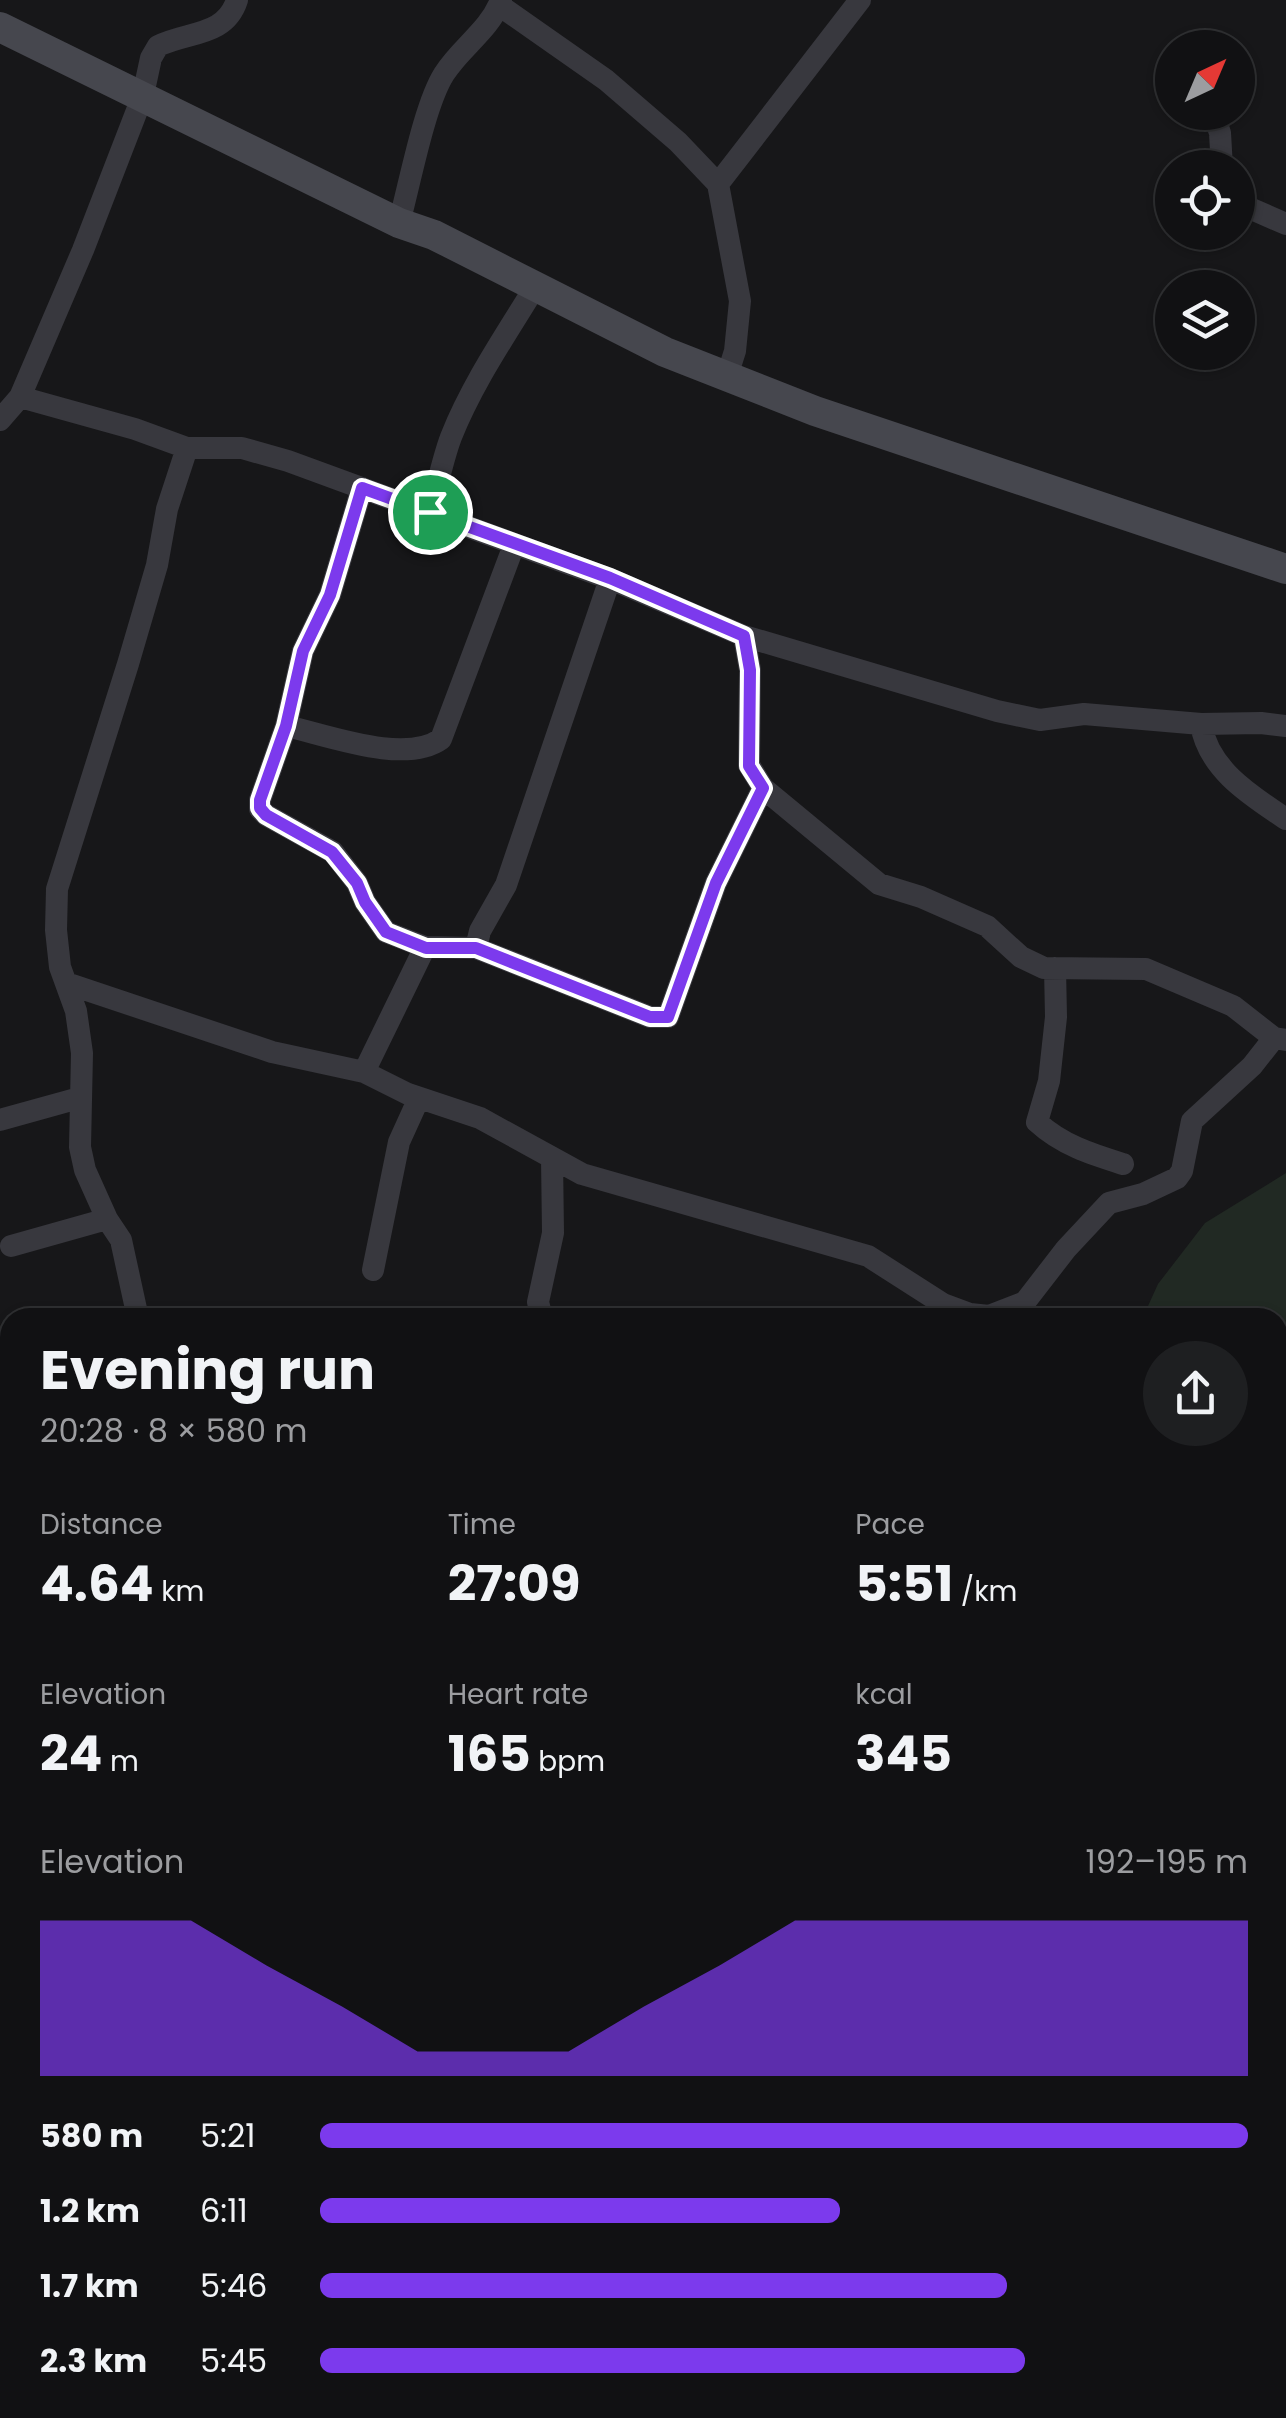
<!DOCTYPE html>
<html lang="en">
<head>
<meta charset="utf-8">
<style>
	body { margin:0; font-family:Poppins,sans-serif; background:#1e1f21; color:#f1f3f6; height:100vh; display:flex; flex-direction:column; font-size:38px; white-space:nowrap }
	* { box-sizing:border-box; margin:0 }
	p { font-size:32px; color:#9c9da0 }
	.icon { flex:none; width:55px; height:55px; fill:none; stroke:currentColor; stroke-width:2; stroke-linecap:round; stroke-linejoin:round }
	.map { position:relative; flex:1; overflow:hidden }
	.side { position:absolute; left:0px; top:1308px; width:1288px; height:1112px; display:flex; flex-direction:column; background:#111113; border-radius:30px 30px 0 0; box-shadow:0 2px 8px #0004,0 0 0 2px #303133 }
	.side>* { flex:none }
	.needle { width:65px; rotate:44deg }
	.controls { position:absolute; left:1155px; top:30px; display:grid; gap:20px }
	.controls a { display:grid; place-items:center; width:100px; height:100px; border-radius:50%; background:#111113; box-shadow:0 2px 8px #0004,0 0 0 2px #303133; font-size:50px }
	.pin { position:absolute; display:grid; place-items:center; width:85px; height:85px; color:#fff; margin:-42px; border:5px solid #fff; border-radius:50%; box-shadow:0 2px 10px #0007 }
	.round { display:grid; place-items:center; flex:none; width:105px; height:105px; border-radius:52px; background:#1e1f21 }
	.overview { display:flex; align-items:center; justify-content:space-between; height:170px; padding:0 40px }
	h1 { font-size:55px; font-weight:700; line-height:75px }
	.figures { display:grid; grid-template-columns:repeat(3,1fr); gap:15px; height:170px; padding:10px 40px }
	.figures div { display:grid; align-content:center }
	.figures b { font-size:50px; font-weight:700 }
	.figures small { font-size:28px; font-weight:400 }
	.figures p { font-size:28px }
	.chart { height:280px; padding:20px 40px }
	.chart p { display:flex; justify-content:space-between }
	.chart svg { width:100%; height:180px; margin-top:10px; fill:#7c3aed; opacity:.7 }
	ul { padding:0 40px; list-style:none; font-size:32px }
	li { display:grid; grid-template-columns:160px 120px 1fr; align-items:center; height:75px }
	li i { height:25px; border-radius:12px; background:#7c3aed }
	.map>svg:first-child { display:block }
</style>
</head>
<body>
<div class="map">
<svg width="1286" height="2418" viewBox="0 0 1286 2418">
	<rect width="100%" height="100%" fill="#171719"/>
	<path fill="#212923" d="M1286 1173V1425L1278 1430V1318L1143 1317 1158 1284 1205 1223Z
		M0 2295 10 2300V2410H37L33 2418H0Z"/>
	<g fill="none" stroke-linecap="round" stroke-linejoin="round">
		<path stroke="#38383e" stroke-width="22" d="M499 5 606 80 678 142 718 184 740 301 735 351 727 376
			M1213 112 1220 133 1222 168
			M718 184 860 0
			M1238 203 1286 224
			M399 223C410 183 424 106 444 74 462 46 489 31 501 0
			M20 397 135 429 187 448H242L288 461 430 513C437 488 442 461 451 437 472 384 505 336 535 287
			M0 420 20 397 83 250 143 95 151 58 158 46C188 31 225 37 237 0
			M362 488 330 595 303 651 286 726 260 800V809L266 815 333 852 357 883 365 902 386 932 425 947
			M430 513 610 579 744 636 997 711 1040 720 1084 714 1201 724 1261 723 1286 726
			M610 579 506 885 480 931 476 948 425 947 364 1072 408 1094 480 1118 582 1174 868 1256 943 1304 970 1314 989 1316 1025 1302 1066 1249 1109 1203 1143 1194 1177 1178 1182 1171 1192 1121 1252 1066 1274 1038
			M744 636 750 670 749 765 763 788 879 884 921 897 987 926 1021 957 1044 968 1146 969 1233 1006 1274 1038 1286 1040
			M1201 724C1208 769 1250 795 1286 819
			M286 726C327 735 405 765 441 739L514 545
			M476 948 650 1017H668L716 883 763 788
			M1055 968 1056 1017 1049 1081 1037 1122C1062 1145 1091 1154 1123 1164
			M66 983 272 1052 364 1072
			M0 1120 79 1098
			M11 1246 107 1219
			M373 1270 399 1142 419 1098
			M138 1318 121 1240 107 1219 85 1170 80 1147 82 1053 76 1011 60 967 56 930 57 889 128 664 157 565 167 509 187 448
			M542 1318 538 1302 553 1233 552 1158
			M0 1408 10 1405
			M1278 1484 1286 1489
			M0 1576 10 1573
			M1278 1650 1286 1642
			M0 1728 10 1726
			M1278 1943 1286 1937
			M1278 2160 1286 2166
			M515 2410 520 2418
			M1021 2410 1027 2418
			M1245 2410 1253 2418
			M297 2418 302 2410
			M730 2418 737 2410"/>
		<path stroke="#46474e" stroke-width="30" d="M0 27 399 223 434 235 665 352 815 411 1286 569"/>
	</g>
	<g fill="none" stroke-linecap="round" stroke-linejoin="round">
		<defs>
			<path id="route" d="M362 488 610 578 744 636 750 670 749 766 763 788 716 883 668 1017H650L476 948H426L386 932 365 902 357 883 332 852 266 815 260 808V800L286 726 303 651 330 595Z"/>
		</defs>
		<use href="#route" stroke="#fff" stroke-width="20"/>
		<use href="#route" stroke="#7c3aed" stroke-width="12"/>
	</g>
</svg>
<div class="controls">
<a><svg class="needle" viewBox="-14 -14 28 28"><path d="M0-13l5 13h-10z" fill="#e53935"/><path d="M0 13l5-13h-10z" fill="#9c9da0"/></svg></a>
<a><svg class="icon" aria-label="locate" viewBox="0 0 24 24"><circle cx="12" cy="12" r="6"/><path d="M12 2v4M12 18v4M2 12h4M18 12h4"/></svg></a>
<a><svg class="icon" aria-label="layers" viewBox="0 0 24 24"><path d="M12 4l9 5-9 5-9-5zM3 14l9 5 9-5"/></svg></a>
</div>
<div class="pin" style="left:430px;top:512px;background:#1e9e55"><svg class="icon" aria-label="arrive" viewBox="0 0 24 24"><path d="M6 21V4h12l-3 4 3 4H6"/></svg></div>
<section class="side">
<div class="overview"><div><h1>Evening run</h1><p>20:28 · 8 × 580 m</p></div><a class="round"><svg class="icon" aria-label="share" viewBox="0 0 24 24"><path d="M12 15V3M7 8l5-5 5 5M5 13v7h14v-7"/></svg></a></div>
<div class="figures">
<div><p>Distance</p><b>4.64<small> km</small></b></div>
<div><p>Time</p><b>27:09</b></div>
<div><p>Pace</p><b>5:51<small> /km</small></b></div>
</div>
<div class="figures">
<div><p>Elevation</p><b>24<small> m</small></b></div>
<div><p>Heart rate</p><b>165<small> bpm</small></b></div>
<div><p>kcal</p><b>345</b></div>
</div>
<div class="chart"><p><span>Elevation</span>192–195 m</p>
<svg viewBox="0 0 160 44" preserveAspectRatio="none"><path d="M0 44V6L10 6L20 6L30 17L40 27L50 38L60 38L70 38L80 27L90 17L100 6L110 6L120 6L130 6L140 6L150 6L160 6V44z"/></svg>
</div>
<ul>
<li><b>580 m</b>5:21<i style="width:100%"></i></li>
<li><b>1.2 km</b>6:11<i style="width:56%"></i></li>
<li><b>1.7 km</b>5:46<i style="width:74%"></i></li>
<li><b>2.3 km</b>5:45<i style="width:76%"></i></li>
</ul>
</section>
</div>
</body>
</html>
